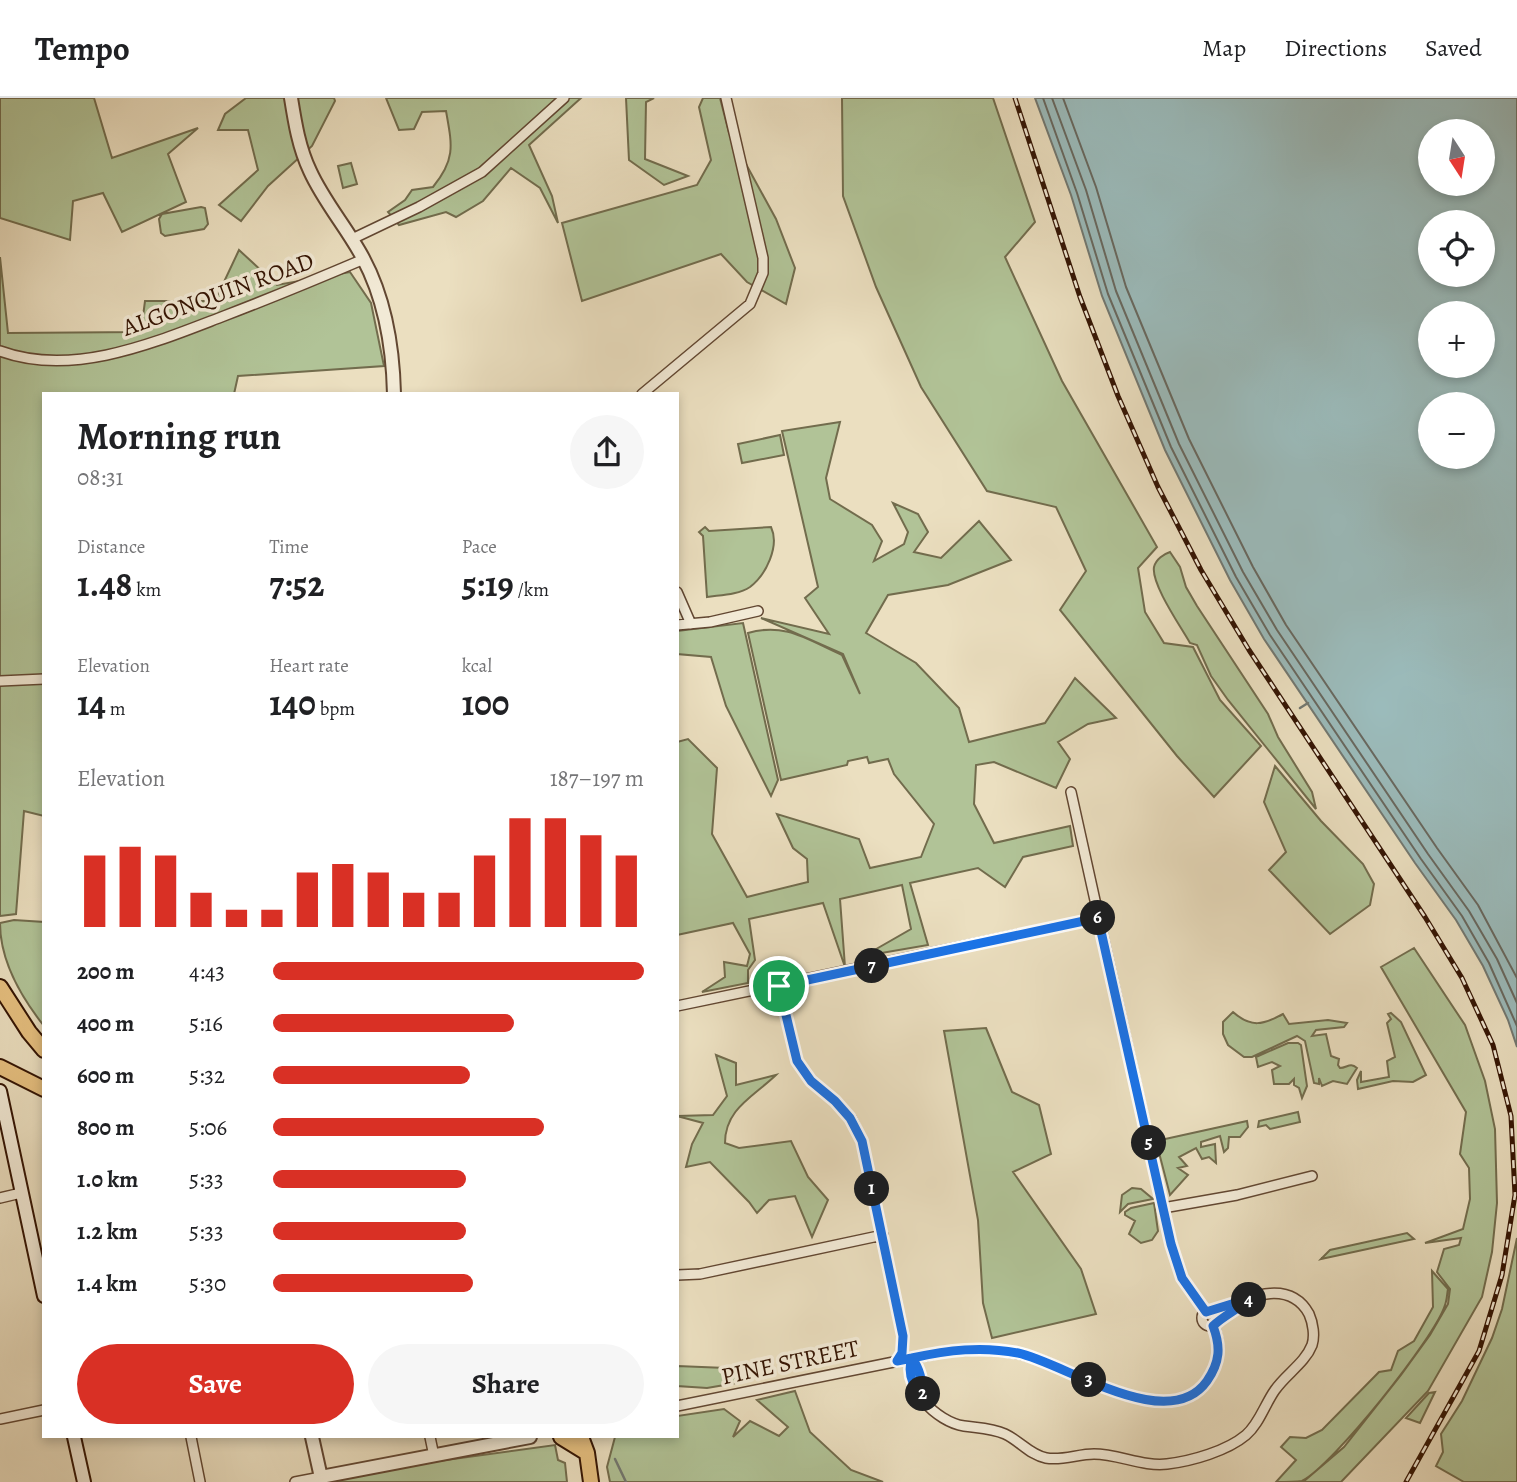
<!DOCTYPE html>
<html lang="en">
<head>
<meta charset="utf-8">
<style>
	body { margin:0; font-family:Alegreya,serif; background:#f6f6f6; color:#202124; height:100vh; display:flex; flex-direction:column; font-size:26px; white-space:nowrap }
	* { box-sizing:border-box; margin:0 }
	p { font-size:23px; color:#757577 }
	.icon { flex:none; width:38px; height:38px; fill:none; stroke:currentColor; stroke-width:2; stroke-linecap:round; stroke-linejoin:round }
	.map { position:relative; flex:1; overflow:hidden }
	.side { position:absolute; left:42px; top:294px; width:637px; height:1046px; display:flex; flex-direction:column; background:#fff; border-radius:0px; box-shadow:0 4px 10px #0003 }
	.side>* { flex:none }
	.needle { width:46px; rotate:168deg }
	.tools { position:absolute; left:1418px; top:21px; display:grid; gap:14px }
	.tools a { display:grid; place-items:center; width:77px; height:77px; border-radius:50%; background:#fff; box-shadow:0 4px 10px #0003; font-size:35px }
	.pin { position:absolute; display:grid; place-items:center; width:60px; height:60px; color:#fff; margin:-30px; border:4px solid #fff; border-radius:50%; box-shadow:0 2px 7px #0007 }
	.km { position:absolute; width:35px; height:35px; margin:-18px; border-radius:50%; background:#222; color:#fff; font-size:19px; line-height:35px; text-align:center }
	.round { display:grid; place-items:center; flex:none; width:74px; height:74px; border-radius:37px; background:#f6f6f6 }
	.headline { display:flex; align-items:center; justify-content:space-between; height:119px; padding:0 35px }
	h1 { font-size:38px; font-weight:700; line-height:52px }
	.metrics { display:grid; grid-template-columns:repeat(3,1fr); gap:10px; height:119px; padding:7px 35px }
	.metrics div { display:grid; align-content:center }
	.metrics b { font-size:35px; font-weight:700 }
	.metrics small { font-size:19px; font-weight:400 }
	.metrics p { font-size:19px }
	.chart { height:196px; padding:14px 35px }
	.chart p { display:flex; justify-content:space-between }
	.chart svg { width:100%; height:126px; margin-top:7px; stroke:#d93025; stroke-width:6 }
	.button { display:flex; gap:14px; margin-top:auto; padding:14px 35px }
	.button a { flex:1; height:80px; border-radius:42px; background:#d93025; color:#fff; font-size:28px; font-weight:700; line-height:80px; text-align:center }
	.button a+a { background:#f6f6f6; color:#202124 }
	ul { padding:0 35px; list-style:none; font-size:23px }
	li { display:grid; grid-template-columns:112px 84px 1fr; align-items:center; height:52px }
	li i { height:18px; border-radius:9px; background:#d93025 }
	header { display:flex; align-items:center; gap:42px; box-sizing:border-box; height:98px; padding:0 35px; background:#fff; border-bottom:2px solid #e0e0e0 }
	header strong { font-size:33px }
	nav { display:flex; gap:38px; margin-inline-start:auto; font-size:24px }
	.map>svg:first-child { display:block }
</style>
</head>
<body>
<header>
<strong>Tempo</strong>
<nav><a>Map</a><a>Directions</a><a>Saved</a></nav>
</header>
<div class="map">
<svg width="1517" height="1384" viewBox="0 0 1517 1384">
	<rect width="100%" height="100%" fill="#ebdfc0"/>
	<filter id="stains"><feTurbulence type="fractalNoise" baseFrequency=".00286" numOctaves="4"/><feColorMatrix values="0 0 0 0 .2 0 0 0 0 .09 0 0 0 0 .02 0 0 0 .5 -.17"/></filter>
	<radialGradient id="worn" r=".72"><stop offset=".6" stop-color="#630" stop-opacity="0"/><stop offset="1" stop-color="#630" stop-opacity=".3"/></radialGradient>
	<path fill="#b1c397" stroke="#726c4d" stroke-width="2" d="M0 0H94L112 60 198 30 168 56 186 104 122 134 103 95 73 103 70 142 0 120Z
		M246 0H334L335 3 312 48 268 88 241 123 219 107 258 72 248 32H218L225 16Z
		M386 0H581L529 47 552 98 558 125 540 90 511 70 483 103 456 119 446 114 399 127 388 114 405 102 412 92 433 89C456 61 452 47 446 13L422 14 414 31 399 32Z
		M626 0H654L646 4 645 61 688 78 664 87 629 62Z
		M703 0H720L729 35 776 121 795 170 786 206 747 184 721 156 582 203 562 125 697 87 711 62 699 9Z
		M842 0H993L1035 124 1005 159 1062 283 1157 449 1138 470 1145 514 1164 545 1193 549 1220 602 1261 648 1214 699 1177 658 1060 512 1086 473 1056 409 987 393 921 289 876 189 843 98Z
		M351 65 357 86 343 90 338 68Z
		M201 109 205 110 208 126 204 131 165 138 161 135 159 121 162 116Z
		M239 152 277 187 350 174 371 205 384 268 238 278 234 296H44V718L24 713 16 816 0 818V159L8 235 141 234 145 203H215Z
		M840 324 826 380 830 401 872 427 882 443 874 463 904 446 908 434 893 405 918 416 928 434 914 454 941 460 979 423 1011 462 948 487 888 497 866 535 916 565 959 610 969 644 1045 625 1075 580 1116 620 1088 626 1058 644 1070 661 1056 690 994 664 976 667 974 706 994 745 1070 728 1073 748 1023 759 1005 789 978 770 910 785 928 847 864 858 911 831 902 787 840 801 845 869 823 805 749 821 755 862 748 872V885L702 894 725 879 724 864 747 868 750 856 733 825 677 837V644L688 641 717 670 712 736 747 799 808 784 807 761 793 750 777 716 859 741 870 770 921 759 934 726 894 676 888 661 869 665 867 659 848 663 847 667 781 682 748 535C785 524 808 542 842 557L860 596 843 556 761 520 829 536 805 500 818 489 782 333Z
		M780 337 784 357 742 365 738 346Z
		M705 429 709 433 771 429C780 448 766 477 750 489 738 497 720 497 707 499L703 438 699 434Z
		M1170 454 1180 469 1186 489 1197 508 1268 616 1278 639 1312 694 1316 711 1228 602 1211 578 1197 547 1190 545C1181 529 1151 486 1154 469 1156 461 1164 456 1170 454Z
		M743 525 778 682 771 698 726 608 711 559 677 556V533Z
		M1275 668 1321 723 1363 766 1374 786 1370 807 1330 836 1269 772 1286 754 1264 704Z
		M14 822 44 824V928C21 899 0 862 0 825Z
		M1414 850 1465 927 1485 983 1495 1031 1497 1105 1492 1154 1482 1199 1428 1293 1341 1384H1303L1344 1349 1401 1277 1430 1237 1448 1206 1450 1191 1437 1174 1444 1151 1459 1147 1461 1140 1425 1145 1463 1131 1470 1101 1469 1070 1460 1056 1466 1014 1381 869Z
		M1233 914C1251 930 1263 927 1283 916L1289 926 1328 922 1347 925 1344 929 1316 932 1312 938 1326 936 1331 958 1339 961 1338 967 1340 970C1347 970 1350 964 1357 970L1347 986 1333 983 1322 988 1319 980V986L1314 985 1305 943 1297 938 1252 959H1244L1228 947 1223 936V924Z
		M1391 915 1401 924 1426 977 1413 984 1393 983 1358 991 1357 982 1361 973V984L1389 979 1387 963 1395 959 1387 925 1391 921 1388 916Z
		M986 930 1012 994 1039 1007 1051 1056 1013 1074 1081 1171 1096 1216 992 1240 983 1205 978 1122 944 933Z
		M1288 945H1298L1301 947 1307 988 1302 1000 1299 990 1294 987V981L1289 986H1274L1272 972 1280 968 1272 964 1258 969 1256 959Z
		M716 957 736 965V987L776 977C753 999 725 1011 725 1045L739 1050 791 1043 808 1079 828 1102 812 1139 795 1098 769 1102 757 1115 749 1104 710 1064 686 1069 692 1046 703 1025 677 1018 713 1017 727 998Z
		M1298 1014 1300 1024 1270 1031 1266 1027 1258 1029 1259 1023Z
		M1247 1023 1248 1029 1240 1039H1229L1228 1050 1224 1054 1220 1038 1201 1044V1049L1215 1046 1216 1065 1209 1059 1202 1061 1196 1050 1179 1059 1187 1068 1178 1070 1188 1077 1170 1097 1156 1043Z
		M1132 1090 1141 1091 1153 1101 1128 1106 1120 1114 1122 1097Z
		M1154 1105 1158 1133 1152 1142 1141 1145 1129 1136 1135 1123 1125 1117V1114L1131 1110Z
		M1407 1135 1414 1141 1321 1161 1330 1152Z
		M1517 1140V1384H1464L1436 1368 1443 1354 1441 1336 1462 1303 1492 1240 1502 1211Z
		M1432 1173 1448 1191C1447 1196 1447 1202 1445 1207 1435 1240 1333 1367 1302 1383 1295 1384 1283 1384 1276 1384L1296 1362 1281 1349 1290 1339 1306 1340 1322 1332 1379 1274 1391 1272 1398 1253 1414 1243 1433 1209Z
		M677 1268 726 1270 742 1284 707 1290 677 1288Z
		M795 1293 810 1334 851 1372 883 1384H610L607 1369 615 1339H677V1318L724 1311 740 1323 733 1339 750 1323 779 1338 788 1329 757 1302Z
		M1435 1294 1420 1325 1406 1320 1429 1295Z
		M555 1347 558 1362 565 1365 567 1384H322L321 1379Z"/>
	<path fill="#9bbbbb" stroke="#727871" stroke-width="2" fill-rule="evenodd" d="M1035 0H1517V949L1508 922 1483 868 1456 822 1415 765 1264 541 1230 482 1165 352 1102 198 1071 97ZM1430 33H1482V86H1430ZM1430 124H1482V177H1430ZM1430 215H1482V268H1430ZM1430 306H1482V359H1430Z"/>
	<g fill="none" stroke-linecap="round" stroke-linejoin="round">
		<path stroke="#68685f" stroke-width="2" d="M1043 0 1077 95 1108 196 1171 349 1236 479 1270 537 1421 761 1462 818 1489 865 1517 928
			M1052 0 1086 92 1116 193 1179 346 1243 474 1277 532 1428 756 1469 813 1497 861 1517 905
			M1063 0 1096 89 1126 189 1189 341 1253 469 1286 527 1437 750 1478 807 1517 880"/>
		<path stroke="#727871" stroke-width="2.5" d="M1300 610 1308 605
			M615 1361 626 1384"/>
		<defs>
			<path id="minor" d="M352 141 419 109 482 74 564 0
				M0 253C73 280 156 244 224 218 271 200 317 181 364 161
				M642 296 750 206 763 175V160L726 0
				M677 494 691 526
				M677 527 710 524 758 513
				M0 583 44 581
				M1071 694 1172 1150 1182 1180 1206 1214
				M779 888 797 963 811 983 835 1003 851 1020 862 1043 903 1238 902 1255 897 1263
				M677 908 1098 820
				M0 1100 21 1095
				M1163 1110 1237 1097 1312 1078
				M677 1177 700 1176 883 1137
				M1202 1220a8 8 0 1 1 16 0a8 8 0 1 1-16 0Z
				M1219 1221 1241 1209 1249 1201
				M912 1260C901 1289 937 1324 964 1328 978 1330 992 1330 1005 1336 1020 1343 1030 1357 1046 1360 1062 1363 1078 1356 1094 1356 1118 1356 1144 1369 1167 1366 1192 1363 1227 1353 1246 1337 1259 1326 1265 1306 1275 1292 1286 1276 1305 1265 1312 1247 1315 1238 1313 1225 1309 1216 1288 1178 1243 1202 1214 1213
				M912 1260 918 1270 923 1300
				M677 1308 943 1254C972 1251 999 1250 1028 1258 1073 1270 1169 1336 1207 1283 1220 1264 1221 1249 1214 1228
				M0 1321 44 1312
				M191 1339 200 1384
				M430 1339 434 1358
				M295 1384 321 1379"/>
			<path id="tertiary" d="M291 0C295 25 299 50 310 73 324 104 347 130 363 160 385 201 393 250 394 296
				M312 1339 322 1384
				M321 1379 530 1339"/>
			<path id="secondary" d="M0 993 44 1198
				M74 1339 84 1384"/>
			<path id="primary" d="M0 889 29 934 44 952
				M0 969 44 991
				M561 1339 587 1355
				M581 1339 587 1355 591 1384"/>
		</defs>
		<use href="#minor" stroke="#624732" stroke-width="12"/>
		<use href="#tertiary" stroke="#624732" stroke-width="16"/>
		<use href="#secondary" stroke="#341403" stroke-width="16"/>
		<use href="#primary" stroke="#341403" stroke-width="18"/>
		<use href="#minor" stroke="#f2ead6" stroke-width="9"/>
		<use href="#tertiary" stroke="#f2ead6" stroke-width="12"/>
		<use href="#secondary" stroke="#f2ead6" stroke-width="12"/>
		<use href="#primary" stroke="#e6c080" stroke-width="14"/>
		<defs>
			<path id="rail" d="M1015 0 1080 199 1118 298 1158 389 1201 472 1249 552 1425 819 1462 880 1493 947 1511 1018 1515 1097 1502 1177 1479 1253 1406 1384"/>
		</defs>
		<use href="#rail" stroke="#341403" stroke-width="5"/>
		<use href="#rail" stroke="#f2ead6" stroke-width="2.5" stroke-dasharray="8" stroke-linecap="butt"/>
	</g>
	<g fill="none" stroke-linecap="round" stroke-linejoin="round">
		<defs>
			<path id="route" d="M779 888 797 963 811 983 835 1003 850 1020 862 1043 903 1238 902 1255 897 1263 912 1260C920 1271 923 1286 923 1300 913 1289 907 1275 912 1260 948 1252 982 1248 1018 1255 1065 1265 1168 1338 1207 1283 1220 1264 1221 1249 1213 1228 1224 1217 1239 1211 1251 1200L1206 1214 1182 1180 1171 1146 1098 820 779 888"/>
		</defs>
		<use href="#route" stroke="#fff" stroke-width="14"/>
		<use href="#route" stroke="#1a73e8" stroke-width="9"/>
	</g>
	<g text-anchor="middle" stroke-width="7" stroke-linejoin="round" paint-order="stroke">
		<g font-size="24" fill="#341403" stroke="#f2ead6">
			<text transform="translate(218 196) rotate(-20)" y="8">ALGONQUIN ROAD</text>
			<text transform="translate(790 1264) rotate(-12)" y="8">PINE STREET</text>
		</g>
	</g>
	<rect width="100%" height="100%" filter="url(#stains)"/>
	<rect width="100%" height="100%" fill="url(#worn)"/>
</svg>
<div class="tools">
<a><svg class="needle" viewBox="-14 -14 28 28"><path d="M0-13l5 13h-10z" fill="#e53935"/><path d="M0 13l5-13h-10z" fill="#757577"/></svg></a>
<a><svg class="icon" aria-label="locate" viewBox="0 0 24 24"><circle cx="12" cy="12" r="6"/><path d="M12 2v4M12 18v4M2 12h4M18 12h4"/></svg></a>
<a>+</a>
<a>−</a>
</div>
<div class="pin" style="left:779px;top:888px;background:#1e9e55"><svg class="icon" aria-label="arrive" viewBox="0 0 24 24"><path d="M6 21V4h12l-3 4 3 4H6"/></svg></div>
<b class="km" style="left:872px;top:1091px">1</b>
<b class="km" style="left:923px;top:1296px">2</b>
<b class="km" style="left:1089px;top:1282px">3</b>
<b class="km" style="left:1249px;top:1202px">4</b>
<b class="km" style="left:1149px;top:1045px">5</b>
<b class="km" style="left:1098px;top:820px">6</b>
<b class="km" style="left:872px;top:868px">7</b>
<section class="side">
<div class="headline"><div><h1>Morning run</h1><p>08:31</p></div><a class="round"><svg class="icon" aria-label="share" viewBox="0 0 24 24"><path d="M12 15V3M7 8l5-5 5 5M5 13v7h14v-7"/></svg></a></div>
<div class="metrics">
<div><p>Distance</p><b>1.48<small> km</small></b></div>
<div><p>Time</p><b>7:52</b></div>
<div><p>Pace</p><b>5:19<small> /km</small></b></div>
</div>
<div class="metrics">
<div><p>Elevation</p><b>14<small> m</small></b></div>
<div><p>Heart rate</p><b>140<small> bpm</small></b></div>
<div><p>kcal</p><b>100</b></div>
</div>
<div class="chart"><p><span>Elevation</span>187–197 m</p>
<svg viewBox="0 0 160 44" preserveAspectRatio="none"><path d="M5 44V19M15 44V16M25 44V19M35 44V32M45 44V38M55 44V38M65 44V25M75 44V22M85 44V25M95 44V32M105 44V32M115 44V19M125 44V6M135 44V6M145 44V12M155 44V19"/></svg>
</div>
<ul>
<li><b>200 m</b>4:43<i style="width:100%"></i></li>
<li><b>400 m</b>5:16<i style="width:65%"></i></li>
<li><b>600 m</b>5:32<i style="width:53%"></i></li>
<li><b>800 m</b>5:06<i style="width:73%"></i></li>
<li><b>1.0 km</b>5:33<i style="width:52%"></i></li>
<li><b>1.2 km</b>5:33<i style="width:52%"></i></li>
<li><b>1.4 km</b>5:30<i style="width:54%"></i></li>
</ul>
<div class="button"><a>Save</a><a>Share</a></div>
</section>
</div>
</body>
</html>
